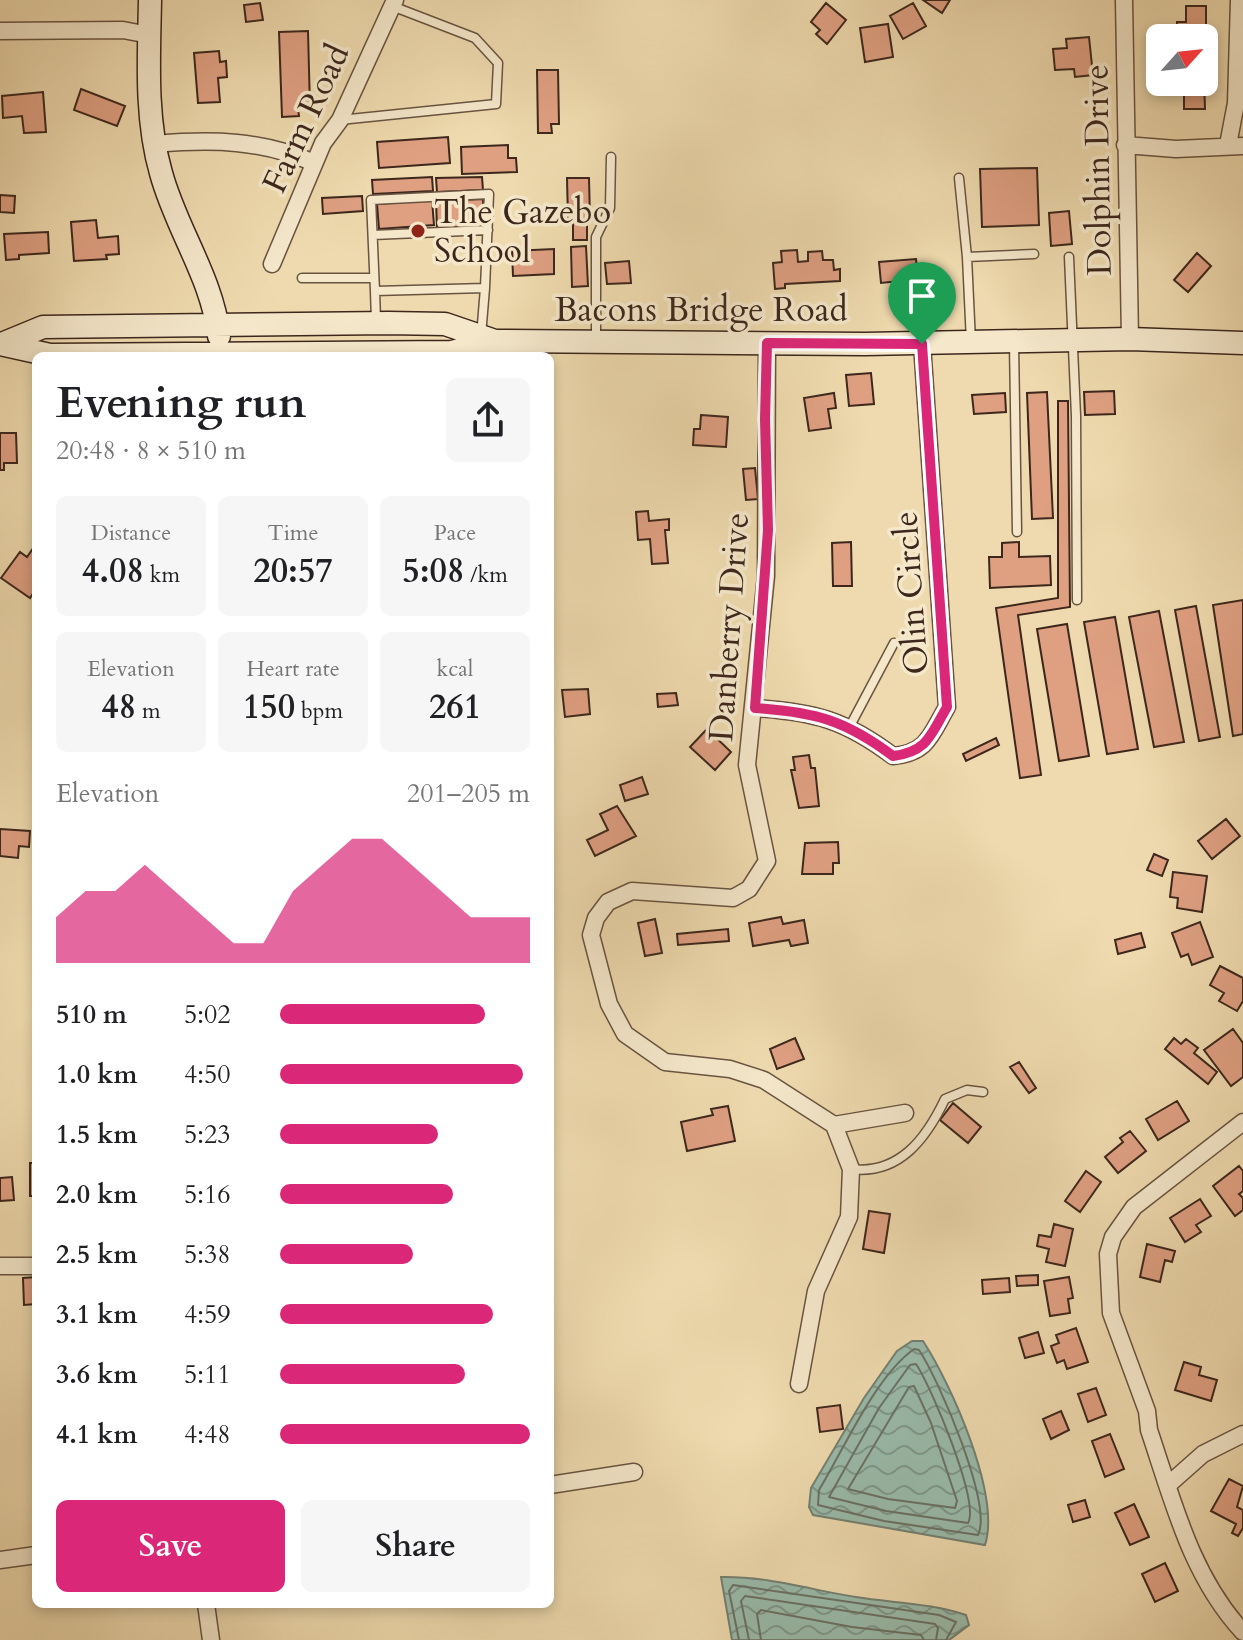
<!DOCTYPE html>
<html lang="en">
<head>
<meta charset="utf-8">
<style>
	body { margin:0; font-family:Cardo,serif; background:#f6f6f6; color:#202124; height:100vh; display:flex; flex-direction:column; font-size:30px; white-space:nowrap }
	* { box-sizing:border-box; margin:0 }
	p { font-size:26px; color:#757577 }
	.icon { flex:none; width:44px; height:44px; fill:none; stroke:currentColor; stroke-width:2; stroke-linecap:round; stroke-linejoin:round }
	.map { position:relative; flex:1; overflow:hidden }
	.side { position:absolute; left:32px; top:352px; width:522px; height:1256px; display:flex; flex-direction:column; background:#fff; border-radius:12px; box-shadow:0 4px 12px #0003 }
	.side>* { flex:none }
	.needle { width:52px; rotate:63deg }
	.tools { position:absolute; left:1146px; top:24px; display:grid; gap:16px }
	.tools a { display:grid; place-items:center; width:72px; height:72px; border-radius:12px; background:#fff; box-shadow:0 4px 12px #0003; font-size:40px }
	.pin { position:absolute; display:grid; place-items:center; width:68px; height:68px; color:#fff; margin:-82px -34px; border-radius:50% 50% 50% 0; rotate:-45deg; box-shadow:0 0 8px #0007 }
	.pin .icon { rotate:45deg }
	.round { display:grid; place-items:center; flex:none; width:84px; height:84px; border-radius:12px; background:#f6f6f6 }
	.summary { display:flex; align-items:center; justify-content:space-between; height:136px; padding:0 24px }
	h1 { font-size:44px; font-weight:700; line-height:60px }
	.metrics { display:grid; grid-template-columns:repeat(3,1fr); gap:12px; height:136px; padding:8px 24px }
	.metrics div { display:grid; align-content:center; border-radius:12px; background:#f6f6f6; text-align:center }
	.metrics b { font-size:34px; font-weight:700 }
	.metrics small { font-size:22px; font-weight:400 }
	.metrics p { font-size:22px }
	.chart { height:224px; padding:16px 24px }
	.chart p { display:flex; justify-content:space-between }
	.chart svg { width:100%; height:144px; margin-top:8px; fill:#db2777; opacity:.7 }
	.primary-button { display:flex; gap:16px; margin-top:auto; padding:16px 24px }
	.primary-button a { flex:1; height:92px; border-radius:12px; background:#db2777; color:#fff; font-size:32px; font-weight:700; line-height:92px; text-align:center }
	.primary-button a+a { background:#f6f6f6; color:#202124 }
	ul { padding:0 24px; list-style:none; font-size:26px }
	li { display:grid; grid-template-columns:128px 96px 1fr; align-items:center; height:60px }
	li i { height:20px; border-radius:10px; background:#db2777 }
	.map>svg:first-child { display:block }
</style>
</head>
<body>
<div class="map">
<svg width="1243" height="1640" viewBox="0 0 1243 1640">
	<defs>
		<pattern id="water-waves" width="16" height="10" patternUnits="userSpaceOnUse" patternTransform="scale(2)"><rect width="16" height="10" fill="#99bbab"/><path d="M0 5q4-4 8 0t8 0" fill="none" stroke="#7e988b"/></pattern>
	</defs>
	<rect width="100%" height="100%" fill="#eedaae"/>
	<filter id="stains"><feTurbulence type="fractalNoise" baseFrequency=".0025" numOctaves="4"/><feColorMatrix values="0 0 0 0 .2 0 0 0 0 .09 0 0 0 0 .02 0 0 0 .5 -.17"/></filter>
	<radialGradient id="worn" r=".72"><stop offset=".6" stop-color="#630" stop-opacity="0"/><stop offset="1" stop-color="#630" stop-opacity=".3"/></radialGradient>
	<path fill="url(#water-waves)" stroke="#748072" stroke-width="2" d="M912 1341H923C951 1384 1001 1495 985 1545L813 1515 809 1507 811 1488 864 1398 897 1351Z
		M721 1577C767 1576 811 1590 856 1597 893 1603 930 1603 966 1615L969 1625 949 1640H732Z"/>
	<g fill="none" stroke-linecap="round" stroke-linejoin="round">
		<path stroke="#6b7164" stroke-width="2" d="M914 1349 919 1350C939 1380 993 1505 978 1535L884 1521 818 1505 819 1490C844 1449 875 1377 914 1349Z
			M916 1364C931 1386 980 1502 968 1523L886 1511 829 1497 879 1408 910 1365Z
			M914 1386 931 1423 957 1501 955 1508 888 1499 848 1489 909 1387Z
			M739 1640 729 1591 733 1585 939 1615 956 1622 946 1640
			M749 1640 741 1601 745 1596 935 1624 938 1628 936 1640
			M761 1640 757 1614 761 1610 852 1627 921 1635 924 1640"/>
	</g>
	<path fill="#dfa082" stroke="#3d271d" stroke-width="2" d="M923 0H950L942 13Z
		M260 3 263 20 246 22 244 5Z
		M826 3 846 20 827 44 816 34 820 30 811 22Z
		M913 3 926 26 903 39 890 16Z
		M1186 6H1206V45L1204 38H1177V22H1186Z
		M888 24 893 57 865 62 860 28Z
		M308 31 310 108 298 109 299 116 282 117 279 32Z
		M1089 37 1093 75 1075 77 1074 69 1055 70 1053 49 1067 48 1066 39Z
		M219 51 220 62 226 61 227 77 218 78 220 102 198 103 194 53Z
		M537 70H558L559 124H551L552 133H538Z
		M1204 79 1205 109H1184V82Z
		M81 89 125 106 117 126 74 110Z
		M43 92 46 132 24 133 22 116 3 118 2 96Z
		M448 137 450 163 379 168 377 142Z
		M508 145V158H516L517 172 462 174 461 147Z
		M1037 168 1039 225 982 227 980 169Z
		M432 177 433 191 373 194 372 180Z
		M482 177 483 190 437 192 436 178Z
		M567 178H589L590 220H568Z
		M0 195 15 196 14 213 0 212Z
		M362 196 363 211 323 214 322 198Z
		M483 199 484 226 437 228 436 201Z
		M432 200 434 225 379 229 377 204Z
		M1069 211 1072 244 1051 246 1049 213Z
		M96 220 98 238 118 236 119 254 106 255 107 259 74 261 71 222Z
		M573 223H587V240H573Z
		M48 232 49 253 19 255V259L6 260 4 234Z
		M586 246 588 286 572 287 571 247Z
		M554 249V274L513 276 512 251Z
		M797 250 798 262 808 261V252L822 251 823 260H833L834 270 840 269V281L785 284V288L775 289 773 263 782 262 781 251Z
		M1197 253 1211 266 1188 292 1174 280Z
		M916 259 918 279 881 283 879 262Z
		M629 261 631 283 607 284 605 263Z
		M871 373 874 404 849 406 846 375Z
		M1114 391 1115 414 1085 415 1084 392Z
		M1047 392 1053 518 1032 519 1027 393Z
		M834 393 836 408 828 409 831 428 809 431 804 398Z
		M1005 393 1006 412 974 414 972 395Z
		M1058 401H1068L1070 607 1018 615 1041 775 1020 778 996 608 1058 598Z
		M701 415 728 417 726 447 693 445 694 429H700Z
		M0 433H16L17 463H4V470H0Z
		M755 468 758 499 746 500 743 469Z
		M648 511 649 521 669 519V530H665L668 563 652 564 650 539 638 540 636 512Z
		M851 542 852 586H833L832 543Z
		M1019 542V557L1050 556 1051 585 990 588 989 557H1002V543Z
		M36 544V589L30 598 1 578 20 552 27 557Z
		M1243 600V734L1233 736 1213 605Z
		M1196 606 1220 737 1199 741 1175 610Z
		M1159 611 1184 742 1154 747 1129 617Z
		M1115 617 1138 749 1107 754 1084 622Z
		M1067 624 1089 756 1059 761 1037 629Z
		M588 689 590 714 565 717 562 690Z
		M676 693 678 705 658 707 657 694Z
		M707 729 731 752 715 770 690 747Z
		M996 738 999 745 966 761 963 754Z
		M809 755 811 768H815L819 806 799 808 791 770H795L793 757Z
		M642 777 648 794 625 801 620 785Z
		M617 806 636 836 595 856 587 840 608 830 600 814Z
		M1226 819 1240 836 1212 859 1198 841Z
		M0 829 30 831 29 847 19 846 18 858 0 856Z
		M838 842 839 863H833V874H802L805 843Z
		M1154 854 1168 860 1162 876 1147 870Z
		M1173 872 1207 876 1202 912 1177 908 1178 898 1170 897Z
		M781 917 783 924 804 920 808 943 791 946 789 940 753 946 749 923Z
		M655 919 662 953 645 956 638 923Z
		M1200 922 1213 957 1192 965 1188 954 1181 957 1172 933Z
		M728 929 729 941 678 945 677 934Z
		M1141 933 1145 947 1118 954 1115 940Z
		M1220 966 1243 978V1001L1237 1011 1219 1001 1224 993 1210 985Z
		M1233 1029 1243 1043V1077L1231 1086 1204 1050Z
		M795 1038 804 1059 777 1069 770 1049Z
		M1174 1038 1181 1044 1186 1039 1198 1048 1194 1053 1217 1072 1208 1084 1165 1049Z
		M1019 1062 1036 1088 1029 1093 1010 1067Z
		M1177 1101 1189 1121 1158 1140 1146 1119Z
		M953 1103 981 1127 968 1143 940 1120Z
		M728 1106 735 1141 687 1151 681 1122 713 1115 711 1109Z
		M1130 1131 1146 1151 1118 1173 1105 1157 1123 1142 1120 1138Z
		M30 1163H36V1196H30Z
		M1239 1166 1243 1171V1191L1239 1194 1243 1198V1210L1235 1216 1213 1186Z
		M1086 1171 1101 1182 1080 1212 1065 1201Z
		M12 1177 14 1200 0 1201V1178Z
		M1200 1199 1211 1216 1196 1225 1201 1232 1185 1242 1170 1218Z
		M869 1211 890 1214 884 1253 863 1249Z
		M1054 1224 1073 1229 1065 1266 1046 1262 1049 1249 1037 1246 1039 1235 1051 1237Z
		M1147 1244 1175 1251 1172 1262 1165 1260 1160 1282 1140 1277Z
		M1038 1275V1285L1017 1286 1016 1276Z
		M36 1277V1304L24 1305 23 1278Z
		M1069 1277 1073 1298 1068 1299 1070 1313 1050 1316 1044 1281Z
		M1009 1278 1010 1292 983 1294 982 1280Z
		M1076 1328 1088 1362 1067 1369 1064 1360 1057 1363 1051 1346 1059 1343 1056 1335Z
		M1038 1332 1044 1353 1025 1358 1019 1338Z
		M1184 1362 1201 1367 1199 1375 1217 1380 1211 1401 1175 1390Z
		M1096 1388 1106 1415 1088 1422 1078 1394Z
		M840 1405 843 1429 820 1432 817 1408Z
		M1061 1411 1069 1430 1051 1439 1043 1419Z
		M1110 1434 1124 1469 1105 1477 1092 1441Z
		M1229 1479 1243 1486 1237 1507 1243 1510V1528L1238 1536 1232 1533 1236 1524 1211 1511Z
		M1085 1500 1090 1517 1073 1522 1068 1505Z
		M1134 1504 1149 1537 1130 1545 1115 1513Z
		M1165 1563 1178 1591 1155 1602 1142 1574Z"/>
	<g fill="none" stroke-linecap="round" stroke-linejoin="round">
		<defs>
			<path id="lane" d="M340 120 496 104 498 63 475 38 392 6
				M959 178 967 257
				M373 235 488 230
				M1069 257 1076 416 1077 600
				M302 278H374
				M375 291 371 200 489 194 485 288
				M376 320 375 291 485 288 481 336
				M596 339V237L610 208 611 157
				M971 342 967 257 1034 254
				M1014 343 1017 532
				M850 726 894 643
				M851 1169C899 1175 926 1139 945 1099L967 1090 983 1092"/>
			<path id="street" d="M1124 0 1130 339
				M0 31 123 30 149 35
				M157 144C211 139 263 140 314 163
				M1125 145 1176 149 1243 146
				M1228 145 1236 103 1239 0
				M272 264 323 143 340 120 395 0
				M767 343 766 576 747 765 767 861 749 889 733 898 632 891 608 902 596 918 591 935 609 1004 625 1034 665 1062 730 1069 764 1080 834 1125 905 1113
				M755 708C815 712 845 720 893 756 928 753 931 734 947 707L922 344
				M1243 1122 1134 1207 1113 1237 1108 1254 1111 1313 1147 1411 1149 1430C1173 1501 1191 1576 1243 1632
				M0 1266H36
				M799 1384 816 1291 849 1217 851 1169 834 1125
				M550 1485 634 1472
				M1168 1485 1203 1454 1243 1434
				M0 1560 36 1555
				M206 1604 211 1640"/>
			<path id="secondary" d="M150 0C149 56 145 118 161 173 176 229 212 277 219 336
				M4 343 43 327 388 323 445 324 495 341
				M0 344 50 355 452 352 495 341 865 344 1130 339 1243 343"/>
		</defs>
		<use href="#lane" stroke="#695441" stroke-width="11"/>
		<use href="#street" stroke="#695441" stroke-width="19"/>
		<use href="#secondary" stroke="#3d271d" stroke-width="25"/>
		<use href="#lane" stroke="#f4e7ca" stroke-width="8"/>
		<use href="#street" stroke="#f4e7ca" stroke-width="16"/>
		<use href="#secondary" stroke="#f4e7ca" stroke-width="22"/>
	</g>
	<g fill="none" stroke-linecap="round" stroke-linejoin="round">
		<defs>
			<path id="route" d="M767 343 922 344 947 707C931 734 928 752 893 756 845 720 815 712 755 708L768 530 765 419Z"/>
		</defs>
		<use href="#route" stroke="#fff" stroke-width="16"/>
		<use href="#route" stroke="#db2777" stroke-width="10"/>
	</g>
	<circle fill="#8f2418" stroke="#f4e7ca" stroke-width="3" cx="418" cy="231" r="8"/>
	<g text-anchor="middle" stroke-width="7" stroke-linejoin="round" paint-order="stroke">
		<g font-size="34" fill="#3d271d" stroke="#f4e7ca">
			<text transform="translate(305 118) rotate(-65)" y="12">Farm Road</text>
			<text transform="translate(1097 170) rotate(-91)" y="12">Dolphin Drive</text>
			<text x="701" y="321">Bacons Bridge Road</text>
			<text transform="translate(910 593) rotate(-94)" y="12">Olin Circle</text>
			<text transform="translate(728 627) rotate(-86)" y="12">Danberry Drive</text>
		</g>
		<g font-size="34" fill="#3d271d" stroke="#f4e7ca" text-anchor="start">
			<text x="434" y="223">The Gazebo<tspan x="434" dy="39">School</tspan></text>
		</g>
	</g>
	<rect width="100%" height="100%" filter="url(#stains)"/>
	<rect width="100%" height="100%" fill="url(#worn)"/>
</svg>
<div class="tools">
<a><svg class="needle" viewBox="-14 -14 28 28"><path d="M0-13l5 13h-10z" fill="#e53935"/><path d="M0 13l5-13h-10z" fill="#757577"/></svg></a>
</div>
<div class="pin" style="left:922px;top:344px;background:#1e9e55"><svg class="icon" aria-label="arrive" viewBox="0 0 24 24"><path d="M6 21V4h12l-3 4 3 4H6"/></svg></div>
<section class="side">
<div class="summary"><div><h1>Evening run</h1><p>20:48 · 8 × 510 m</p></div><a class="round"><svg class="icon" aria-label="share" viewBox="0 0 24 24"><path d="M12 15V3M7 8l5-5 5 5M5 13v7h14v-7"/></svg></a></div>
<div class="metrics">
<div><p>Distance</p><b>4.08<small> km</small></b></div>
<div><p>Time</p><b>20:57</b></div>
<div><p>Pace</p><b>5:08<small> /km</small></b></div>
</div>
<div class="metrics">
<div><p>Elevation</p><b>48<small> m</small></b></div>
<div><p>Heart rate</p><b>150<small> bpm</small></b></div>
<div><p>kcal</p><b>261</b></div>
</div>
<div class="chart"><p><span>Elevation</span>201–205 m</p>
<svg viewBox="0 0 160 44" preserveAspectRatio="none"><path d="M0 44V30L10 22L20 22L30 14L40 22L50 30L60 38L70 38L80 22L90 14L100 6L110 6L120 14L130 22L140 30L150 30L160 30V44z"/></svg>
</div>
<ul>
<li><b>510 m</b>5:02<i style="width:82%"></i></li>
<li><b>1.0 km</b>4:50<i style="width:97%"></i></li>
<li><b>1.5 km</b>5:23<i style="width:63%"></i></li>
<li><b>2.0 km</b>5:16<i style="width:69%"></i></li>
<li><b>2.5 km</b>5:38<i style="width:53%"></i></li>
<li><b>3.1 km</b>4:59<i style="width:85%"></i></li>
<li><b>3.6 km</b>5:11<i style="width:74%"></i></li>
<li><b>4.1 km</b>4:48<i style="width:100%"></i></li>
</ul>
<div class="primary-button"><a>Save</a><a>Share</a></div>
</section>
</div>
</body>
</html>
